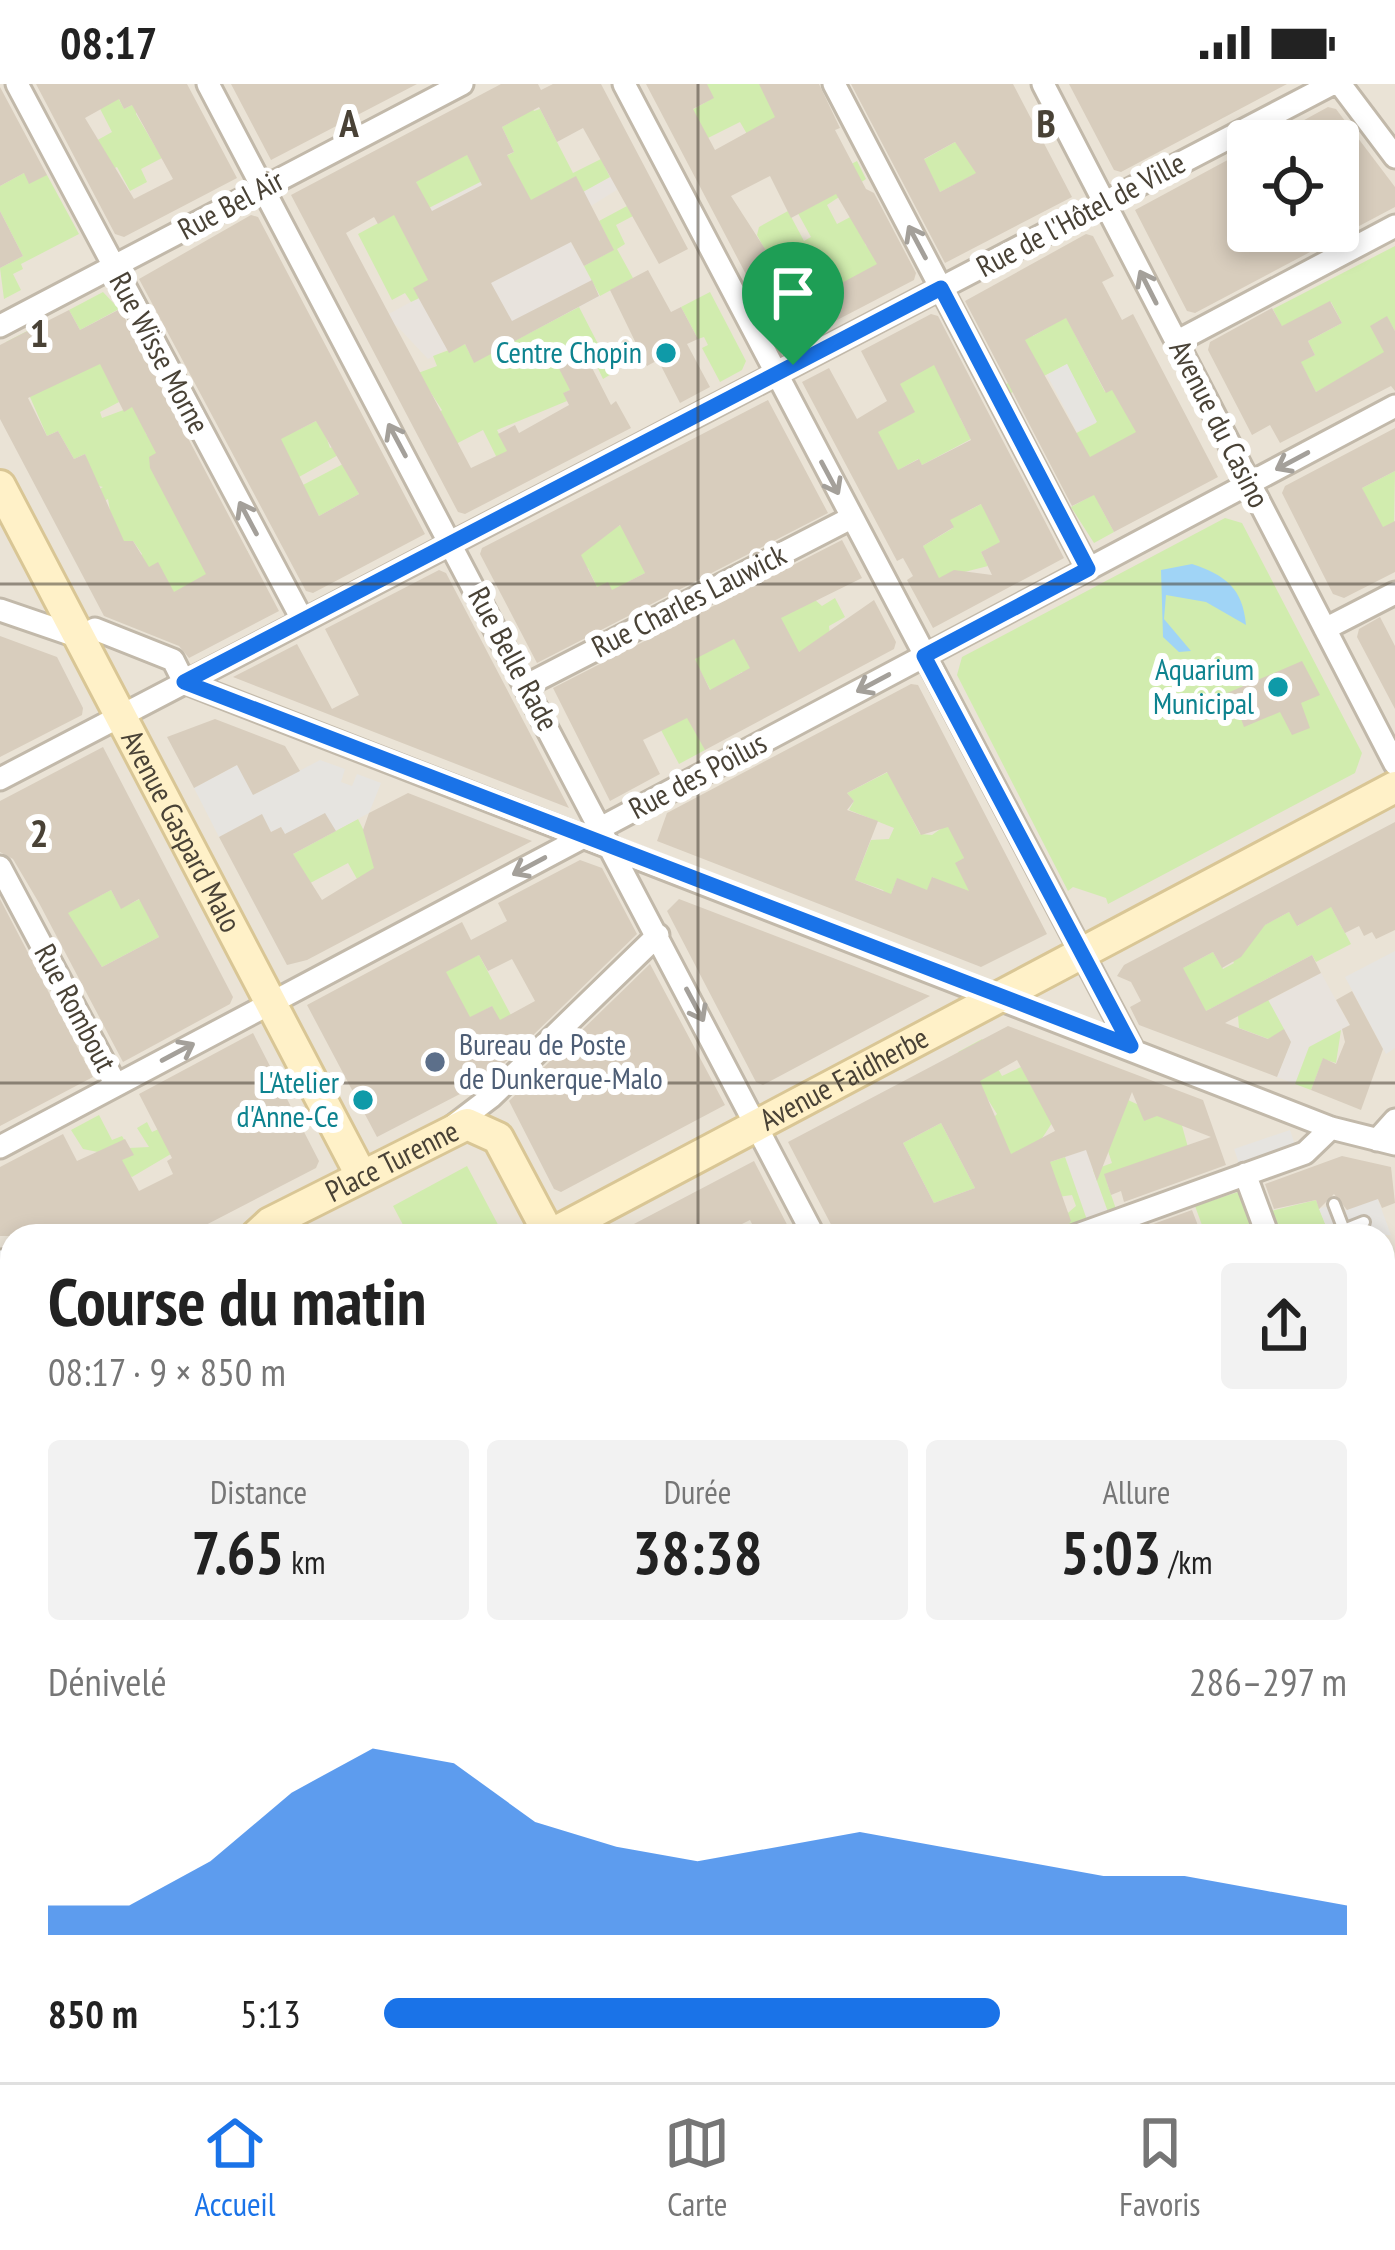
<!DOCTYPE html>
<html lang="fr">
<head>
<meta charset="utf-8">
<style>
	body { margin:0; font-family:"PT Sans Narrow",sans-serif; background:#f2f2f2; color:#222; height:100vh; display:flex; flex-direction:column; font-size:45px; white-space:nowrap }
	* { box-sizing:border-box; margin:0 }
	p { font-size:39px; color:#767676 }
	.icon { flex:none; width:66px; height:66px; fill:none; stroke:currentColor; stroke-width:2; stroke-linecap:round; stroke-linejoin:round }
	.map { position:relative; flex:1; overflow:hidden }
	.sheet { position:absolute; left:0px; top:1140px; width:1395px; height:858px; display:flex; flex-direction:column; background:#fff; border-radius:36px 36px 0 0; box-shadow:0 6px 18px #0003 }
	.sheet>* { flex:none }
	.buttons { position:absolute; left:1227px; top:36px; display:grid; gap:24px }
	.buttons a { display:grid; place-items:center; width:132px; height:132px; border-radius:12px; background:#fff; box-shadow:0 6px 18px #0003; font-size:60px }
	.pin { position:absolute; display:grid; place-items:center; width:102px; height:102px; color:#fff; margin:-123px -51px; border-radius:50% 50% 50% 0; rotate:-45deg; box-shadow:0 0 12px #0007 }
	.pin .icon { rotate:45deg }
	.round { display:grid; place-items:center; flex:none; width:126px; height:126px; border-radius:12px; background:#f2f2f2 }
	.head { display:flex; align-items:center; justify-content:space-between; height:204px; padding:0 48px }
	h1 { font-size:66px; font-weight:700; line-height:90px }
	.stats { display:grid; grid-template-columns:repeat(3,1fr); gap:18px; height:204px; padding:12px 48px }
	.stats div { display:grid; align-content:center; border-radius:12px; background:#f2f2f2; text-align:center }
	.stats b { font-size:60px; font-weight:700 }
	.stats small { font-size:33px; font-weight:400 }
	.stats p { font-size:33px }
	.chart { height:336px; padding:24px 48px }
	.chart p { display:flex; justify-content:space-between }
	.chart svg { width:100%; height:216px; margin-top:12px; fill:#1a73e8; opacity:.7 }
	ul { padding:0 48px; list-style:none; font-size:39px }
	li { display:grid; grid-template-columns:192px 144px 1fr; align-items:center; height:90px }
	li i { height:30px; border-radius:15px; background:#1a73e8 }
	.status { display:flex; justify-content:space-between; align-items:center; height:84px; padding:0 60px; background:#fff; direction:ltr }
	.status svg { height:33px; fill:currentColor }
	.menu { display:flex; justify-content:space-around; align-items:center; height:168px; border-top:3px solid #e0e0e0; background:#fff; font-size:33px; color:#767676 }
	.menu a { display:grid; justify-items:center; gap:6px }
	.menu .on { color:#1a73e8 }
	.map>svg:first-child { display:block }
</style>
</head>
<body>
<div class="status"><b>08:17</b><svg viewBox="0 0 49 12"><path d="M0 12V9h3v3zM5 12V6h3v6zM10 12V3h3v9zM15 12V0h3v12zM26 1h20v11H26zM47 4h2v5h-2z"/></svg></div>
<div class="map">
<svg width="1395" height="1998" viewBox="0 0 1395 1998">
	<rect width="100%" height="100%" fill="#f5f1e8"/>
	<path fill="#eae3d6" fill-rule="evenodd" d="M0 0H1395V1998H0ZM1248 57H1338V147H1248ZM12 1152H1383V1986H12Z"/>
	<path fill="#e8e3dd" d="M513 81 583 107 617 90 623 102 591 122 568 153 600 212 474 279 449 264 428 275 396 241 367 256 361 245 433 206 399 140Z
		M1321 889 1350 942 1309 963 1295 1000 1277 993 1291 958 1268 917Z
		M1103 1025 1087 1068 1108 1128 1087 1136 1061 1061Z"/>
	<path fill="#d1ecae" d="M679 0H760L819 97 857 77 866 95 827 121 837 140 856 130 866 162 875 164 885 183 832 207 812 175 779 192 757 151 759 143 788 127 804 157 811 153 789 113 815 121 827 113 751 57 740 38 708 54 692 26 713 14 709 5Z
		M116 10 124 25 138 18 136 30 162 74 141 85 147 98 130 107 117 83 108 87 94 58 112 48 94 13Z
		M528 16 534 27 540 25 573 89 601 75 610 93 583 108 531 117 512 82 399 139 434 207 411 218 405 209 392 216 358 150 395 130 417 100 408 83 461 59 476 88 514 68 502 43 518 34 513 24Z
		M955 58 981 87 940 108 923 76Z
		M24 89 47 91 79 150 21 180 23 185 13 190 21 206 4 215 0 184 23 172 0 127V102Z
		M627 122 633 132 616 141 625 160 617 165 633 194 600 212 584 182 613 166 599 137Z
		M1395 162V247L1387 233 1393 266 1316 308 1300 277 1315 271 1308 257 1342 239 1331 218 1284 247 1273 225Z
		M103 208 119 225 80 246 69 226Z
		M710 208 746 277 742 286 720 298 702 264 708 261 704 253 698 255 681 223Z
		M579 223 613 289 603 295 593 274 578 282 570 267 555 275 572 305 564 309 567 317 497 346 510 372 499 378 483 346 454 361 438 330 442 326 418 289 437 282 433 272 465 260 474 278Z
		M1066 233 1105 308 1131 296 1151 327 1099 420 1114 448 1094 459 1071 423 1095 410 1059 358 1096 339 1067 280 1011 309 1006 300 1027 290 1022 234 1033 252Z
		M31 245 56 294 105 277 119 318 100 328 102 334 137 321 146 350 248 468 172 514 119 498 142 470 133 457 116 461 108 415 87 426 78 418 103 403 95 401 85 370 74 375 58 347 47 352 6 258Z
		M934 278 966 331 960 334 971 355 922 381 918 375 893 389 876 344 914 328 891 283Z
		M281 321 296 347 320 335 330 364 343 358 340 370 290 398V373L276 379Z
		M343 380 359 410 319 432 303 401Z
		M1395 387 1394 442 1379 445 1362 404Z
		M1000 410 991 439 1005 468 989 464 981 468 988 482 937 495 923 462 953 444 946 428 968 427Z
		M638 432 645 489 628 498 618 518 597 503 588 484 583 486 571 452 613 445Z
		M1225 434 1242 439 1362 669 1355 689 1108 820 1106 814 1073 803 1068 807 957 591 962 573Z
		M835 514 845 533 829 542 830 552 799 568 749 580 758 599 742 588 734 593 720 624 687 562H718L814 515 822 522Z
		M696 628 705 666 679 680 661 646Z
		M888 688 920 750 932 751 949 739 964 774 956 780 983 800 955 815 933 793 921 822 906 798 897 795 889 815 883 806 855 796 871 756 889 755 894 744 849 726 854 717 847 709Z
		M358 735 366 751 404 750 362 804 348 779 299 805 293 770Z
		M111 806 121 824 140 815 159 853 102 883 66 829Z
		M1328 817 1351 860 1316 878 1312 871 1259 899 1284 945 1274 957 1239 944 1238 932 1253 924 1245 907 1206 927 1147 903 1213 868 1223 885 1234 879 1225 862 1289 828 1298 842Z
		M479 871 512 933 495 942 492 922 483 927 490 940 466 933 444 885Z
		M1341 946 1336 979 1323 975 1311 1006 1295 1000 1309 963Z
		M982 955 1002 992 1021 983 1052 1039 1020 1088 1065 1073 1087 1136 1041 1152 1076 1122 1072 1111 1030 1117 993 1034 997 1030 958 968Z
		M1128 1016 1141 1022 1144 1037 1152 1030 1181 1038 1189 1067 1107 1099 1116 1125 1108 1128 1093 1086 1112 1079 1108 1067Z
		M99 1031 112 1056 122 1052 129 1064 149 1063 137 1044 147 1038 152 1048 163 1043 181 1064 132 1093 98 1068 83 1065 71 1046Z
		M941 1039 975 1104 934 1119 903 1059Z
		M467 1082 504 1152H409L393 1122Z
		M1238 1108 1255 1152H1206L1195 1122Z
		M1316 1116 1330 1152H1277L1267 1128Z
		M1395 1262V1378L1390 1380 1383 1373V1267Z
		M840 1986H1068L1032 1998H843Z"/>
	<path fill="#e6e4e0" d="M1067 280 1097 338 1077 348 1047 291Z
		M320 676 345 685 341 698 352 702 357 690 381 699 369 729 335 747 285 750 281 743 271 748 261 731 219 753 194 704 237 681 257 709Z
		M1395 867V964L1386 970 1345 893Z
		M1290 1046 1296 1064 1240 1082 1234 1065Z
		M1374 1105 1391 1151 1330 1152 1319 1125 1339 1118 1344 1127 1362 1120Z"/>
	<path fill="#a0d4f6" d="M1192 480C1225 491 1243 504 1246 541L1206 518 1166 511 1164 535 1191 567 1179 568 1163 553 1161 486Z"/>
	<path fill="#d8cdbd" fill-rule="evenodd" d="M36 0H187L237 94 124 153 115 150ZM119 15 124 25 132 21 173 95 134 115 85 34Z
		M231 0H417L271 76Z
		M501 0H538L541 6 553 0H601L688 165 659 180 583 44 557 58 539 23 502 43 514 68 507 71 531 116 576 92 614 166 584 182 571 158 491 199 512 237 592 196 599 212 474 279 465 260 449 269 413 204 428 196 394 131 378 140 374 133 346 149 471 384 507 367 498 350 515 341 519 349 569 321 563 309 570 306 554 275 570 266 578 282 588 276 611 321 616 317 631 344 465 430 458 428 291 111ZM467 71 482 101 432 127 416 98Z
		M646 0H707L714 14 693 25 715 66 775 33 759 0H819L840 44 835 46 866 105 874 109 916 189 914 196 791 260 781 257ZM770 92 791 134 836 110 877 180 821 210 796 213 731 112Z
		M851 0H1013L1072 113 945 179ZM955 58 976 89 940 108 924 75Z
		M1069 0H1287L1121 88 1114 86Z
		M0 3 47 91 29 100 24 89 0 102Z
		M1328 23 1336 25 1395 103V123L1195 229 1187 227 1135 126 1248 65V167L1284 147H1349L1338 127V57H1266Z
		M0 127 23 172 0 184Z
		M251 131 258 133 425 450 313 509 306 507 139 195ZM316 337 359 410 319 432 281 355Z
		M1086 150 1093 152 1114 192 1102 198 1122 236 1133 230 1218 393 1114 448 1094 411 1072 422 965 217ZM1066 234 1106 309 1112 306 1136 348 1090 373 1025 256Z
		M648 186 671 228 681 223 698 255 687 260 710 303 680 319 658 276 647 282 610 206Z
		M1330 217 1342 239 1308 257 1315 271 1301 278 1316 308 1384 268 1370 242 1387 232 1395 247V307L1391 302 1280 359 1270 341 1252 351 1208 266 1210 258 1272 224 1282 242Z
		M120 225 279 527 189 574 179 562 104 532 0 335V261L69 226 80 246ZM100 280 124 328 132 323 156 369 149 373 150 384 206 490 174 508 158 478 149 483 133 457H124L85 370 74 375 58 347 47 352 28 314Z
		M931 230 938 232 1064 474 933 544 907 496 913 492 903 474 897 477 802 298 829 284 857 335 887 317 861 267ZM934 281 971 356 922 381 919 375 898 386 878 348 915 328 900 300ZM981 420 1000 458 981 468 992 491 954 486 939 494 923 462 954 443 950 436Z
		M768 316 828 429 537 579 480 470 482 464ZM620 441 645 489 612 506 608 498 597 503 581 471Z
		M1395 344V387L1362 404 1383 443 1395 437V488L1344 514 1333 510 1282 409 1285 402Z
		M842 456 862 494 781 534 799 568 874 516 896 558 894 565 705 666 687 634 643 656 660 690 610 717 553 604ZM734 555 750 584 710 606 695 575Z
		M439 486 446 489 569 724 233 593 297 560 332 625 359 611 325 545Z
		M1380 533 1395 562V625L1357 553 1359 545Z
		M0 552 57 573 83 624 82 631 0 673Z
		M1302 577 1320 611 1301 619 1310 644 1292 651 1280 628 1244 643 1240 632 1228 637 1218 613Z
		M911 600 918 601 1047 850 981 883 657 757 667 729ZM887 688 921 751 948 743 964 774 955 779 969 807 932 793 927 806 897 794 891 810 855 796 878 737 847 726 854 717 847 709Z
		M215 635 285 662 300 687 253 711 237 681 194 704 167 653Z
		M103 663 233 913 230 920 123 978 39 819 13 775 0 768V717ZM111 806 121 825 139 815 159 853 102 883 68 829Z
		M408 709 532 757 307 876 287 881 219 753 262 730 271 748 281 743 285 750 325 729 336 747 293 770 322 816 374 784 363 746 369 729Z
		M1395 738V846L1376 855 1372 848 1364 852 1359 842 1345 849 1331 823 1297 842 1289 828 1265 841 1241 873 1222 884 1213 868 1183 884 1206 927 1312 871 1321 889 1225 939 1268 955 1284 945 1291 958 1277 993 1139 941 1130 923 1141 917 1131 898 1117 892 1124 881Z
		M580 776 602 784 637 850 487 996 377 1053 307 921 462 838 471 856 507 837 498 819ZM479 871 488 887 512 875 535 917 500 936 492 922 470 933 446 888Z
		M0 815 93 993 0 1042Z
		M679 815 854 882 930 912 763 1001 756 998 667 827Z
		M650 880 725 1021 561 1108 554 1105 509 1017Z
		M1352 907 1383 965 1361 1026 1311 1006 1323 974 1336 980 1345 958 1342 945 1350 941 1336 916Z
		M1008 942 1203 1016 1226 1081 1124 1118 1121 1107 1111 1111 1104 1090 1211 1053 1157 1032 1144 1037 1132 1008 1097 1097 1086 1066 1050 1078 1071 1137 1060 1152H837L788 1058ZM1017 976 1055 1047 1011 1070 980 997ZM941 1039 975 1104 934 1119 903 1059Z
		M253 949 319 1077 316 1084 200 1144 122 1152H0V1083L63 1050 77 1077 125 1055 134 1071 122 1076 139 1107 173 1090 167 1077 172 1074 139 1010Z
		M1342 1072 1391 1083 1395 1119 1382 1124 1378 1115 1347 1126 1334 1110 1319 1125 1316 1116 1274 1125 1265 1100Z
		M754 1077 793 1152H758L750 1136 718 1152H611Z
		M1192 1126 1202 1152H1136L1134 1147Z"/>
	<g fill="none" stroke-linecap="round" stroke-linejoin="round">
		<defs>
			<path id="lane" d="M1334 1120 1344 1146 1364 1138"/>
			<path id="street" d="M17 0 303 537
				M208 0 814 1152
				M624 0 1131 962
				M834 0 1088 485
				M1043 0 1395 680
				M1340 0 1395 73
				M0 242 462 0
				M1176 258 1395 142
				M0 526 79 553 95 545 173 576 184 598 1331 1044 1395 1060
				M1325 545 1395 509
				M527 601 851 434
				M0 695 1332 0
				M0 783 116 1001
				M453 1042 491 1013 658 851
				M1377 1056 1395 1036
				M0 1063 1395 322
				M1245 1090 1268 1152
				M1075 1152 1305 1069 1331 1044
				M0 1177 12 1176
				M0 1214 12 1238
				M1383 1249 1395 1244
				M1383 1452 1395 1483
				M1383 1603 1395 1599
				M0 1656 12 1650
				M1383 1740 1395 1734
				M0 1860 12 1855
				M375 1986 380 1998
				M178 1998V1986
				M756 1998 786 1986
				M1350 1998 1395 1983"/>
			<g id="secondary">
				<path id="s1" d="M0 402 361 1091"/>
				<path id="s2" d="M550 1151 1395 703"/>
				<path id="s3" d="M256 1152 270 1139 467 1040 498 1054 550 1152"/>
				<path d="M0 1440 12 1433"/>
			</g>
		</defs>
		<use href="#lane" stroke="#c2b9aa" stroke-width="16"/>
		<use href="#street" stroke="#c2b9aa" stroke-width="27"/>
		<use href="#secondary" stroke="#d9c695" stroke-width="36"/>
		<use href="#lane" stroke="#fff" stroke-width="10"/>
		<use href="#street" stroke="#fff" stroke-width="21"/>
		<use href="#secondary" stroke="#fff1c8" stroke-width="30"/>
	</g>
	<defs><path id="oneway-shaft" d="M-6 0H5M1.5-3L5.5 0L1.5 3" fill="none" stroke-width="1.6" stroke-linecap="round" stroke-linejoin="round" transform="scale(3)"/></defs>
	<g stroke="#a4a09a">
		<use href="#oneway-shaft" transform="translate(917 158) rotate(-118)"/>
		<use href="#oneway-shaft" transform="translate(1148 203) rotate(-117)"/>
		<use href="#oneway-shaft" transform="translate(397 356) rotate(-118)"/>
		<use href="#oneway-shaft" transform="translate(1292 377) rotate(152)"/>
		<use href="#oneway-shaft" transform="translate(830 394) rotate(62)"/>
		<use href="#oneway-shaft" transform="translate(248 434) rotate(-118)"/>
		<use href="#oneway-shaft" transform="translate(873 599) rotate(152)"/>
		<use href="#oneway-shaft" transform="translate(529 782) rotate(152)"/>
		<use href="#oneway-shaft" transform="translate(695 921) rotate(62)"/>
		<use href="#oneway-shaft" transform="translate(178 968) rotate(-28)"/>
	</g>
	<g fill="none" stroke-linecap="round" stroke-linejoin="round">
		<defs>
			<path id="route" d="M941 204 1088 485 924 572 1131 962 184 598Z"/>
		</defs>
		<use href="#route" stroke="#fff" stroke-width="24"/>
		<use href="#route" stroke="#1a73e8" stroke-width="15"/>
	</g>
	<path fill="none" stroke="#494236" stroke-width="3" stroke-opacity="0.55" d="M698 0V1152M0 500H1395M0 999H1395M0 1498H12M1383 1498H1395M698 1986V1998"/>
	<g fill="#0f9aa8" stroke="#fff" stroke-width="4.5">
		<circle cx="666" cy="269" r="12"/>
		<circle cx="1278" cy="603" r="12"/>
		<circle cx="363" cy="1016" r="12"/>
	</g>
	<circle fill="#5c6f8a" stroke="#fff" stroke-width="4.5" cx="435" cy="978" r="12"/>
	<g text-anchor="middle" stroke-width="12" stroke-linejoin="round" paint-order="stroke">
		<g font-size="30" fill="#494236" stroke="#fff">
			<text transform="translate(231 121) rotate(-28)" y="10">Rue Bel Air</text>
			<text transform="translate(1081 131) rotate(-28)" y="10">Rue de l'Hôtel de Ville</text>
			<text transform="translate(159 269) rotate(62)" y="10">Rue Wisse Morne</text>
			<text transform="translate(1219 340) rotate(63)" y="10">Avenue du Casino</text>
			<text transform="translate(689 517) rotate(-27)" y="10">Rue Charles Lauwick</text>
			<text transform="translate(513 575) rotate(62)" y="10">Rue Belle Rade</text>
			<text transform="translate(698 692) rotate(-28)" y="10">Rue des Poilus</text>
			<text dy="10" stroke="none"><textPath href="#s1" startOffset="390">Avenue Gaspard Malo</textPath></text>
			<text transform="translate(75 924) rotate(62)" y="10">Rue Rombout</text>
			<text dy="10" stroke="none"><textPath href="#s2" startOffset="333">Avenue Faidherbe</textPath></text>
			<text dy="10" stroke="none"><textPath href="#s3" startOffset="156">Place Turenne</textPath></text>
		</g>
		<g font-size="30" fill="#0d838f" stroke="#fff" text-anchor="end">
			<text x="642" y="279">Centre Chopin</text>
			<text x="1254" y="596">Aquarium<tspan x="1254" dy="34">Municipal</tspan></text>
			<text x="339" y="1009">L'Atelier<tspan x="339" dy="34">d'Anne-Ce</tspan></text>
		</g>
		<g font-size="30" fill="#4e5e75" stroke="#fff" text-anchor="start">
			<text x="459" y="971">Bureau de Poste<tspan x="459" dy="34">de Dunkerque-Malo</tspan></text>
		</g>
	</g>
	<g font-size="39" text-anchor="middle" font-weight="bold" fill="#494236" stroke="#fff" stroke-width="12" stroke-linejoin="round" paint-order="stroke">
		<text x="349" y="53">A</text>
		<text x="1046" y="53">B</text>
		<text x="39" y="263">1</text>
		<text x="39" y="763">2</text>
	</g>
</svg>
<div class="buttons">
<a><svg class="icon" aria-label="locate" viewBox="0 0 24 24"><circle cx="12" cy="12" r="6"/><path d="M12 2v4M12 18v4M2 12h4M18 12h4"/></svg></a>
</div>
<div class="pin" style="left:793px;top:281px;background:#1e9e55"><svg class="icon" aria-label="arrive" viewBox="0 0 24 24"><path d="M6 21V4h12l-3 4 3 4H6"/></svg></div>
<section class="sheet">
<div class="head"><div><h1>Course du matin</h1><p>08:17 · 9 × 850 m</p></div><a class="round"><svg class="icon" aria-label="share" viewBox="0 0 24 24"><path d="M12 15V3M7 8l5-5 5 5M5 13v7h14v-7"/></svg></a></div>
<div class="stats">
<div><p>Distance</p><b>7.65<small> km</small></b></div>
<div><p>Durée</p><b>38:38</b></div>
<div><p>Allure</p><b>5:03<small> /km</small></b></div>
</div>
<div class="chart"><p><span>Dénivelé</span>286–297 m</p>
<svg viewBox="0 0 160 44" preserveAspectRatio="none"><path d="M0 44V38L10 38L20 29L30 15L40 6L50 9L60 21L70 26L80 29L90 26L100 23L110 26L120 29L130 32L140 32L150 35L160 38V44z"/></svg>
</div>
<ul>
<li><b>850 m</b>5:13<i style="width:64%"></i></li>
</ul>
</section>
</div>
<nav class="menu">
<a class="on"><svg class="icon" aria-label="home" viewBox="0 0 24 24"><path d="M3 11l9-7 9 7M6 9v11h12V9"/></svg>Accueil</a>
<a><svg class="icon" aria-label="map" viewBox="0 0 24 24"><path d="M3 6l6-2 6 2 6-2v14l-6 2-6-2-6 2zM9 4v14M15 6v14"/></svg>Carte</a>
<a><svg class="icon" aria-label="saved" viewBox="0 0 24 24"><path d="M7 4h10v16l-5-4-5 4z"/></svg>Favoris</a>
</nav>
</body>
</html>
